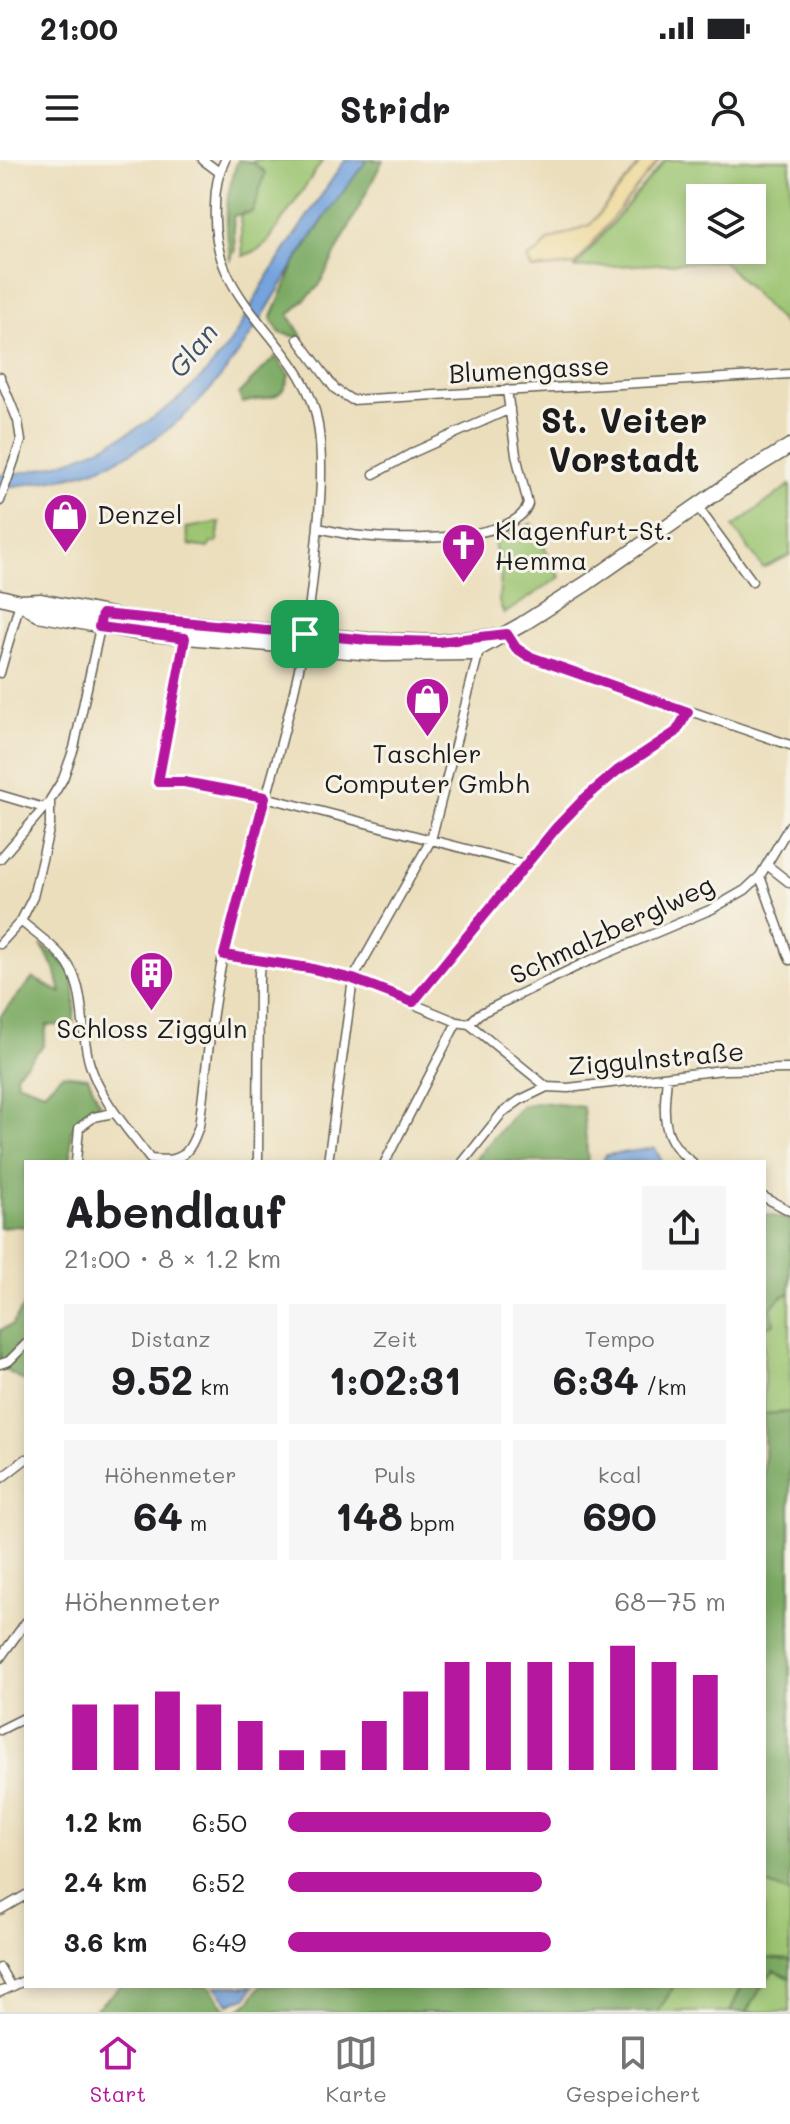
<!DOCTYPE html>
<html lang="de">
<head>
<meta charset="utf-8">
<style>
	body { margin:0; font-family:Mali,sans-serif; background:#f6f6f6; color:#202124; height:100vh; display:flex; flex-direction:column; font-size:30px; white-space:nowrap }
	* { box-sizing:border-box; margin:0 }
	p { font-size:26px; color:#757577 }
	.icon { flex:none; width:44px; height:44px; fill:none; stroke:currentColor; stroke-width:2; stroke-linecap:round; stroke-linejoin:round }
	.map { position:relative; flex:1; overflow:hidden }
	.drawer { position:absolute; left:24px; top:1000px; width:742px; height:828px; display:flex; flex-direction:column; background:#fff; border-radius:0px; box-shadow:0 4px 12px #0003 }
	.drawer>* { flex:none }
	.controls { position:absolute; left:686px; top:24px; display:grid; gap:16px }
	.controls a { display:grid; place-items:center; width:80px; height:80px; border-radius:0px; background:#fff; box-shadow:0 4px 12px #0003; font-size:40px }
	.pin { position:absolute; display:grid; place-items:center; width:68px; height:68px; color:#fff; margin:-34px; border-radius:16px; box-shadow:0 4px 12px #0006 }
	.round { display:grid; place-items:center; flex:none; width:84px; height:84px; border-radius:0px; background:#f6f6f6 }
	.headline { display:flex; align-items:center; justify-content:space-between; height:136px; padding:0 40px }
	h1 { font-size:44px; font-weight:800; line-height:60px }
	.figures { display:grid; grid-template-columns:repeat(3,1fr); gap:12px; height:136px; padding:8px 40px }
	.figures div { display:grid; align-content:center; border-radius:0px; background:#f6f6f6; text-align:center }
	.figures b { font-size:40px; font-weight:800 }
	.figures small { font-size:22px; font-weight:400 }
	.figures p { font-size:22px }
	.chart { height:224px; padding:16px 40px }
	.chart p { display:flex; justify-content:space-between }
	.chart svg { width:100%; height:144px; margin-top:8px; stroke:#b5179e; stroke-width:6 }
	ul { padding:0 40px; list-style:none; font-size:26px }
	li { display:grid; grid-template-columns:128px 96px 1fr; align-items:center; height:60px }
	li i { height:20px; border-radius:10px; background:#b5179e }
	.status { display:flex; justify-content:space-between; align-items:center; height:56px; padding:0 40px; background:#fff; direction:ltr }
	.status svg { height:22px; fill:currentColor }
	header { display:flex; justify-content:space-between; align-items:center; height:104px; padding:0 40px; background:#fff; font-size:36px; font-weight:800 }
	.tabs { display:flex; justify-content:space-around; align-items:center; height:112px; border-top:2px solid #e0e0e0; background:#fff; font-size:22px; color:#757577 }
	.tabs a { display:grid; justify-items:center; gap:4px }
	.tabs .selected { color:#b5179e }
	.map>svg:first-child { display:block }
</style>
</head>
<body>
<div class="status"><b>21:00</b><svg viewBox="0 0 49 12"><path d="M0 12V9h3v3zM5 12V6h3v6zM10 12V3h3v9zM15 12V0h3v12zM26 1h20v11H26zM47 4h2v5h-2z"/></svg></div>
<header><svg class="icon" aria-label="menu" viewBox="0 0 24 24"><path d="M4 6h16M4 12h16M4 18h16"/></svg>Stridr<svg class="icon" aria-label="person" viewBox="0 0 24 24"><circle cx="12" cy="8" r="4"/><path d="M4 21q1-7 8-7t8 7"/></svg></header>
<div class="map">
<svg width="790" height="1852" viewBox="0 0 790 1852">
	<rect width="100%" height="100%" fill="#f7f3e8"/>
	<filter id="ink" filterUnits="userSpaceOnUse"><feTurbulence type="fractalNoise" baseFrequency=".0125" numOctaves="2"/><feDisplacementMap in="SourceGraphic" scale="16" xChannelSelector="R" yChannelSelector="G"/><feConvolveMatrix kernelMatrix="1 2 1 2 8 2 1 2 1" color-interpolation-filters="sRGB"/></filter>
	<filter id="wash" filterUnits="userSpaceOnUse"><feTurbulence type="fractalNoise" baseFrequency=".006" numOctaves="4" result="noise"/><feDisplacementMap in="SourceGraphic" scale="32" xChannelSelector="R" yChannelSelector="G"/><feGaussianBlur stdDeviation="1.8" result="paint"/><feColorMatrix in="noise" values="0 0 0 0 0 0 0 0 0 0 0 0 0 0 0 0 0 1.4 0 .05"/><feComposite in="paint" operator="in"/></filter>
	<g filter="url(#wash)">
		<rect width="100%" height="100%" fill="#ebdebc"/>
		<path fill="#9bc471" stroke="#5c7046" stroke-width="2" fill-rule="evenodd" d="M254 0H323L267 83 258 90 243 96 240 56 253 51 265 13 253 2Z
			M665 0H790V171L723 101 575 108ZM700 38H752V90H700Z
			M790 325V395L763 408 733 367Z
			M220 362 217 382 211 383 208 388 189 385 186 368Z
			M532 363 560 417 504 454 499 442 501 414 494 382Z
			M790 1133V1252L764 1254V1167L774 1164 771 1148 779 1138Z
			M764 1723 790 1733V1800L764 1798Z
			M774 1811 790 1818V1852H747L768 1816Z
			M674 1826H742L730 1852H658Z"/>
		<path fill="#7caa63" stroke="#4c6340" stroke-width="2" d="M238 0 253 2 265 13 253 51 233 56 235 90 230 99C225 61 224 36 238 0Z
			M367 0H383L319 126 289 155 303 178 280 173 271 159 295 103 336 41Z
			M275 197 289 215C284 242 265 237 242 243L239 233Z
			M41 785C49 791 60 798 67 807 78 822 75 849 73 866L47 865 43 886 16 914 17 922 44 932 62 914 88 917 100 944 71 970V1002H26V1067L16 1066 0 1068V856L33 818 61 833 55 809Z
			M541 942 583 947 588 1002H473L521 946Z
			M764 1054 790 1060V1133L779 1138 771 1148 774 1164 764 1167Z
			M26 1142V1222L0 1207V1170L12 1165Z
			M790 1252V1733L764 1723V1254Z
			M764 1798 790 1800V1818L774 1811 764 1822Z
			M121 1826H209L228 1852H100L96 1848Z
			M261 1826H674L658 1852H236L251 1840Z
			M742 1826H762L747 1852H730Z"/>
		<path fill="#eeda9e" stroke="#857b5d" stroke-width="2" d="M643 0H659L575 105 532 109 527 98 539 92 549 80 590 65Z"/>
		<path fill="#74a3dd" stroke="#48607c" stroke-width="2" d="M345 0H367C341 34 316 68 294 104 241 193 199 271 95 309 65 320 32 323 0 328V315C81 309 175 257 224 191 240 170 251 145 264 123 290 81 318 41 345 0Z
			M655 988 662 1002H602L606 995Z
			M215 1826H254L248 1836 229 1844Z"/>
	</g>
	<g filter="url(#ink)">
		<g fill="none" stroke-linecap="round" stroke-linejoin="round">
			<defs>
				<path id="street" d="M203 0 219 12
					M298 179 335 229 352 240 790 214
					M0 217 18 261 21 281 0 341
					M374 314 414 292 510 249
					M697 346 752 421
					M318 368C333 371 347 375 362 376 395 380 517 383 528 344L516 295 507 230
					M186 474 158 622H184L265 637 524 704
					M507 474 516 488 528 496 790 585
					M0 513 20 442
					M0 635 44 648
					M0 699 50 641
					M767 705 790 723
					M760 716 790 800
					M21 761C34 773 52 784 63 798 88 826 79 872 90 905 102 942 128 969 150 999 182 1003 189 995 199 966 207 908 211 849 224 792 246 700 277 610 297 518 307 474 312 430 316 386 320 347 324 304 318 265 309 202 251 167 226 111 217 91 214 68 215 46 215 29 217 15 225 0
					M0 784 21 761 33 737 50 666V640L63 619 74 588 101 463
					M224 795 309 808 353 819 457 862 469 864 547 927 568 928 723 910 790 909
					M413 842 556 668 584 639 617 611 676 572 688 552
					M469 864 479 854 582 804 712 749 745 730 760 716 790 665
					M667 917C664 953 659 978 692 1002
					M76 1002 79 968 94 957 113 953
					M258 1002 259 813 261 801
					M328 1002 353 819 431 680 480 487
					M385 1002 457 862
					M463 1002 502 953 520 940 547 927
					M764 1037 790 1051
					M0 1204 9 1201 26 1184
					M0 1319 26 1299
					M0 1498 26 1462
					M0 1570 26 1557
					M0 1750 26 1735
					M0 1808 11 1827
					M0 1832 26 1820"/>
				<path id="primary" d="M0 437 20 442 41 441 127 458 368 480 438 482 496 476
					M20 442 38 454 140 473 383 494 471 493 521 465 587 423 733 321 790 286"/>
			</defs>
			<use href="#street" stroke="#646054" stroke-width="11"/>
			<use href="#primary" stroke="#646054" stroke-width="17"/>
			<use href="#street" stroke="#fff" stroke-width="8"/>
			<use href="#primary" stroke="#fff" stroke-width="14"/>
		</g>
	</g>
	<g fill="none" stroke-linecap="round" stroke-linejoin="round" filter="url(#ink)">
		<defs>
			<path id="route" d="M102 454 368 480 438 482 507 474 516 488 528 496 688 552 676 572 617 611 584 639 556 668 413 842 353 819 309 808 224 795 265 637 184 622H158L185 478 99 467Z"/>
		</defs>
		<use href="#route" stroke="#fff" stroke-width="16"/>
		<use href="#route" stroke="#b5179e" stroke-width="10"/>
	</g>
	<defs>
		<symbol id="shop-pin" viewBox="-11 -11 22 30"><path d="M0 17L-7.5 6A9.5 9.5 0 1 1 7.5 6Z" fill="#b5179e" stroke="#f7f3e8"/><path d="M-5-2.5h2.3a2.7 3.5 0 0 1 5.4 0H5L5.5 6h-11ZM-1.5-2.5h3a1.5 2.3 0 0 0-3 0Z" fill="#fff"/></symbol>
		<symbol id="church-pin" viewBox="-11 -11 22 30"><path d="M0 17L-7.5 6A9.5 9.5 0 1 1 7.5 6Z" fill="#b5179e" stroke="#f7f3e8"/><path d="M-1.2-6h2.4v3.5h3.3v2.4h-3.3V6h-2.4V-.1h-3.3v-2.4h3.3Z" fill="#fff"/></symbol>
		<symbol id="building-pin" viewBox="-11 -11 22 30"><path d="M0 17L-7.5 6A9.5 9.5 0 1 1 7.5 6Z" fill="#b5179e" stroke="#f7f3e8"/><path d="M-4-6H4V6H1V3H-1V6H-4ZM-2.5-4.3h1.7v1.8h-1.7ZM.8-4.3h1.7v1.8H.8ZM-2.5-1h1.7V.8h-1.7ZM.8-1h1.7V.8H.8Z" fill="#fff"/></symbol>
	</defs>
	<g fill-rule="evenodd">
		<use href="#shop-pin" x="40" y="330" width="51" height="69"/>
		<use href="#church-pin" x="438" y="360" width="51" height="69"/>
		<use href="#shop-pin" x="402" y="514" width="51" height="69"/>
		<use href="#building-pin" x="126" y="788" width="51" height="69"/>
	</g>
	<g text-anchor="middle" stroke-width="6" stroke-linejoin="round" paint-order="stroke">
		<g font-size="26" fill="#1c1c1c" stroke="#f7f3e8">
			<text transform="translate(529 210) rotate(-3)" y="9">Blumengasse</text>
			<text transform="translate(612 770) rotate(-25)" y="9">Schmalzberglweg</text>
			<text transform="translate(656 899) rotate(-5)" y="9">Ziggulnstraße</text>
		</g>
		<g font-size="26" fill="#1c1c1c" stroke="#f7f3e8" text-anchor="start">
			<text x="97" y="364">Denzel</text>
			<text x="495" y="380">Klagenfurt-St.<tspan x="495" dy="30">Hemma</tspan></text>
			<text x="427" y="603" text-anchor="middle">Taschler<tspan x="427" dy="30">Computer Gmbh</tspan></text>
			<text x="152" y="878" text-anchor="middle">Schloss Zigguln</text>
		</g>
		<g font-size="28" font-style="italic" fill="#3f5269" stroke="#f7f3e8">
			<text transform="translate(193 190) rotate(-51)" y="10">Glan</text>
		</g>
		<g font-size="34" font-weight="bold" fill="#1c1c1c" stroke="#f7f3e8">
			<text x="624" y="273">St. Veiter<tspan x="624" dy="39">Vorstadt</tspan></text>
		</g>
	</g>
</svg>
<div class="controls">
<a><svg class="icon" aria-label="layers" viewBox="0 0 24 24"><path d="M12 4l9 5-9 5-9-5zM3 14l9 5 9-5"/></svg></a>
</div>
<div class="pin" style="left:305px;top:474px;background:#1e9e55"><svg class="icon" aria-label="arrive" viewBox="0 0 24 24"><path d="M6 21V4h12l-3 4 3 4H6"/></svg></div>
<section class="drawer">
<div class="headline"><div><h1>Abendlauf</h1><p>21:00 · 8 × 1.2 km</p></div><a class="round"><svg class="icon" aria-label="share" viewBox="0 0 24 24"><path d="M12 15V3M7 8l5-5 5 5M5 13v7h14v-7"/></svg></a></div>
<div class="figures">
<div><p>Distanz</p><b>9.52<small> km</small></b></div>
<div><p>Zeit</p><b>1:02:31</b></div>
<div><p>Tempo</p><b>6:34<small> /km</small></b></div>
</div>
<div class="figures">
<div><p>Höhenmeter</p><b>64<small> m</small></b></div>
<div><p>Puls</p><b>148<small> bpm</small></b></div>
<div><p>kcal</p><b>690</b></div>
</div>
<div class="chart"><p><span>Höhenmeter</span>68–75 m</p>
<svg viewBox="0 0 160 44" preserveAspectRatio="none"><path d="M5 44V24M15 44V24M25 44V20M35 44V24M45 44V29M55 44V38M65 44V38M75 44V29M85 44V20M95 44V11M105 44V11M115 44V11M125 44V11M135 44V6M145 44V11M155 44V15"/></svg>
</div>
<ul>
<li><b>1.2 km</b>6:50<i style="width:60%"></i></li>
<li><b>2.4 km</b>6:52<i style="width:58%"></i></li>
<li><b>3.6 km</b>6:49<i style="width:60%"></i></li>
</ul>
</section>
</div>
<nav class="tabs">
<a class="selected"><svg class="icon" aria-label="home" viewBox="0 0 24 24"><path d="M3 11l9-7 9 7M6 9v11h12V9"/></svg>Start</a>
<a><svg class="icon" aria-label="map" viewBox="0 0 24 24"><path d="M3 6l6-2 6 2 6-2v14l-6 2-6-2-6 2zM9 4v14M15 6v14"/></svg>Karte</a>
<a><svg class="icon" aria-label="saved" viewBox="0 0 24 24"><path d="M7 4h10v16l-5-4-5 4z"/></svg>Gespeichert</a>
</nav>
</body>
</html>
